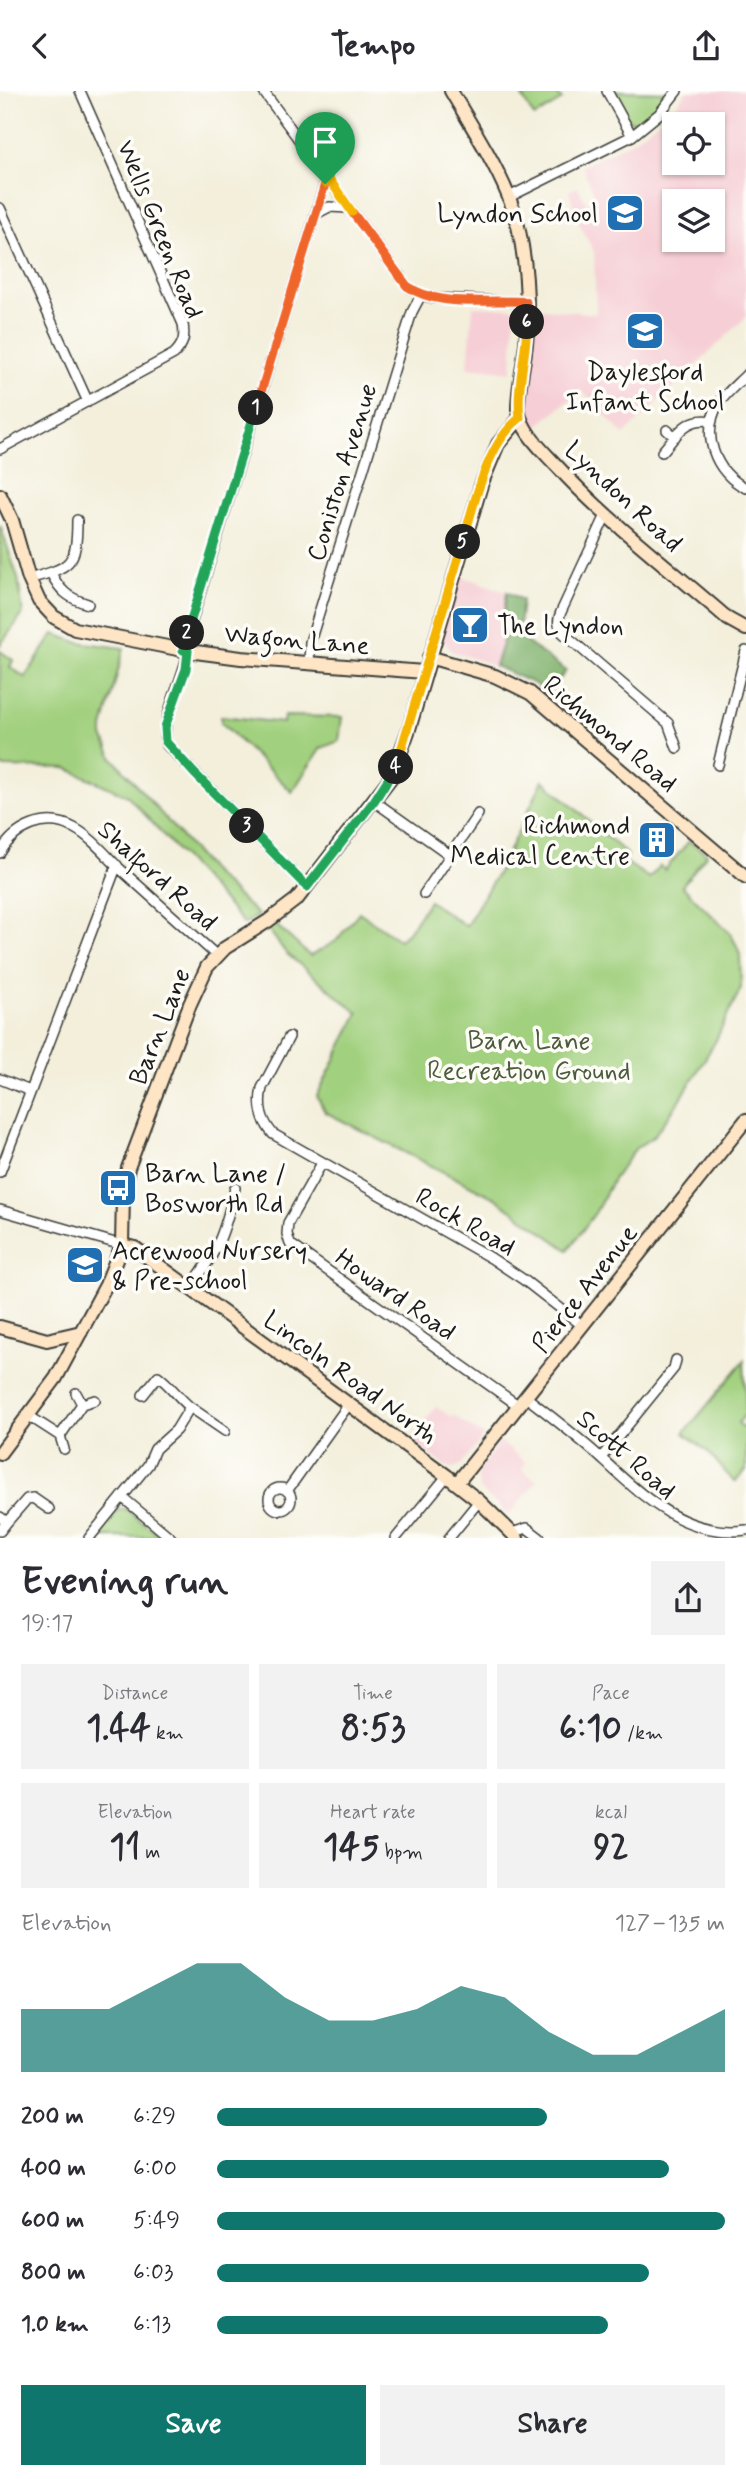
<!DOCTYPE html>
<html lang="en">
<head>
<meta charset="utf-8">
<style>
	body { margin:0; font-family:Mynerve,sans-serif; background:#f2f2f3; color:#2b2b33; height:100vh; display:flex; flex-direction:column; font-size:26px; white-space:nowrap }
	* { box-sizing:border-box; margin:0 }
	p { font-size:23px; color:#7c7c81 }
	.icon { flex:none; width:38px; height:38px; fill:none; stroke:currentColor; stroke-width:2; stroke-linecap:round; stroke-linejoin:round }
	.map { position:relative; height:1447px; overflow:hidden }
	.details { display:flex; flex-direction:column; background:#fff; flex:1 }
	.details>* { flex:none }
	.tools { position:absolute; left:662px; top:21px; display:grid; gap:14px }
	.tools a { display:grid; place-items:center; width:63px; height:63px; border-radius:0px; background:#fff; box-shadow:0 2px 5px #0004; font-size:35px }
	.pin { position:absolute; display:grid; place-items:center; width:60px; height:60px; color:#fff; margin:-72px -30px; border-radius:50% 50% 50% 0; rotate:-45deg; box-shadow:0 0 7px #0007 }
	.pin .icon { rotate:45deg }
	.km { position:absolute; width:35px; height:35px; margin:-18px; border-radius:50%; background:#222; color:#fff; font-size:19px; line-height:35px; text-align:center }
	.round { display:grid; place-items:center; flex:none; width:74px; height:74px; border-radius:0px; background:#f2f2f3 }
	.overview { display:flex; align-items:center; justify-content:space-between; height:119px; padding:0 21px }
	h1 { font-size:38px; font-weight:700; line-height:52px }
	.metrics { display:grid; grid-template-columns:repeat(3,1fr); gap:10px; height:119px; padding:7px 21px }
	.metrics div { display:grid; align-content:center; border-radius:0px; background:#f2f2f3; text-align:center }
	.metrics b { font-size:35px; font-weight:700 }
	.metrics small { font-size:19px; font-weight:400 }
	.metrics p { font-size:19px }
	.chart { height:196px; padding:14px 21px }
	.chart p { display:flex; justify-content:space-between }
	.chart svg { width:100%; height:126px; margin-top:7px; fill:#0f766e; opacity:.7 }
	.primary-button { display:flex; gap:14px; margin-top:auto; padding:14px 21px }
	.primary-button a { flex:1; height:80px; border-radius:0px; background:#0f766e; color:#fff; font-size:28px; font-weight:700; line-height:80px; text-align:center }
	.primary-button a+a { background:#f2f2f3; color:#2b2b33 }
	ul { padding:0 21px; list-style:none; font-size:23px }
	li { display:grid; grid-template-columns:112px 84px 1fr; align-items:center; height:52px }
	li i { height:18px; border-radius:9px; background:#0f766e }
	header { display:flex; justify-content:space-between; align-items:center; height:91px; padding:0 21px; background:#fff; font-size:32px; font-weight:700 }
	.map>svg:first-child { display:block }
</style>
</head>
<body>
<header><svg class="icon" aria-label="back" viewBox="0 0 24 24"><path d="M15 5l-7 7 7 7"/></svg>Tempo<svg class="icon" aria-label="share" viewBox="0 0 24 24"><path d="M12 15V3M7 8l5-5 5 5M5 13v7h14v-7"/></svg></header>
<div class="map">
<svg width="746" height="1447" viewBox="0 0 746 1447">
	<rect width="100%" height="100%" fill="#fdfcf7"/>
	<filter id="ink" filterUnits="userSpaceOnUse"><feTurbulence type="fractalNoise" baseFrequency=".0143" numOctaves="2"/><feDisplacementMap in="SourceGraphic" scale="14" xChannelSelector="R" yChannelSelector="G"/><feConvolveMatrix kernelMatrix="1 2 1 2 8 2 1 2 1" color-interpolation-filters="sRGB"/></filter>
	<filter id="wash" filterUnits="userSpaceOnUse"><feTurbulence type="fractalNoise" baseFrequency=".00686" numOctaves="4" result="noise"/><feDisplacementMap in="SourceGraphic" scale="28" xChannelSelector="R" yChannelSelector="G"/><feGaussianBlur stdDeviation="1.57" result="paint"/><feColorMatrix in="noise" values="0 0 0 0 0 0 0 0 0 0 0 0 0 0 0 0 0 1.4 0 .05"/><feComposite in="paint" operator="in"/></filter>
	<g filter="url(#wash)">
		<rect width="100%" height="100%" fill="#f3efdb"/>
		<path fill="#f6cfd6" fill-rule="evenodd" d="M686 0H746V226L624 344 581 299 535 337 530 332 524 318 534 217 596 223 594 161 578 131 569 100 578 96 587 113 597 108 582 75 630 51 652 35 673 19ZM674 33H712V72H674ZM674 110H712V149H674Z
			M473 215 515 217 512 281 468 276Z
			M461 485 507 501 522 509 518 545 566 580 547 604 535 593 516 582 451 560 442 545Z
			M436 1315 451 1326 453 1324 484 1345 461 1374 452 1377 445 1375 412 1349Z
			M500 1350 526 1372 522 1378 537 1390 509 1424 479 1398 478 1379Z"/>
		<path fill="#a1d07e" stroke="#5e764d" stroke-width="2" d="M519 0H556L562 9 534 26Z
			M611 0 670 1 657 17 640 31 629 30Z
			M0 434 18 487 23 523 0 554Z
			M54 543 77 551 124 557 103 637V645L112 666 213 782 258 824 244 833 128 705 66 677 0 676V560L13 569 10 576 25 586Z
			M221 625 283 632 284 625 342 626 339 650 321 657 292 701 226 636 221 631Z
			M543 689 628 764 624 770 649 787 660 775 665 779 689 750 707 763 682 795 730 842 737 855 740 864 741 897 715 951 682 1006 654 1045 636 1057 614 1087 595 1122 568 1159 495 1107 325 1021 317 1005 358 922 286 862 268 838 275 833 310 865 336 850 359 821 399 849 408 841 429 810 466 835 501 776Z
			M744 1270 746 1323 738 1332 746 1339V1380L734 1391 709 1362 684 1342Z
			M124 1417 162 1446H97L96 1443 118 1419Z"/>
		<path fill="#80b26d" stroke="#4e6744" stroke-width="2" d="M507 501 522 509 518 545 566 580 547 604 535 593 495 575 505 543 503 527Z"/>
	</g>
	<g filter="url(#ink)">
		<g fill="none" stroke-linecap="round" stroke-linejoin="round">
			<defs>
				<path id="street" d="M263 0 407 195 421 204 433 207 526 211
					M607 0 632 45
					M509 106 632 45 659 23 677 0
					M0 117 88 311
					M316 123 329 116 349 117
					M746 284C737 293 726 302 719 312 700 343 715 382 746 397
					M667 339 675 346
					M0 358 174 263C184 253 185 246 183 233L80 0
					M662 361C677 344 686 325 712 330
					M606 424 561 521C557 530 558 534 563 542L668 632 677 657
					M51 482C60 500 68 507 88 513
					M29 488C71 476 77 474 77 429
					M183 559 327 85
					M188 560C184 588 159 629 167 654L307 796
					M309 573 310 551 412 221 421 204
					M718 674 746 560
					M374 710 450 764
					M0 762C15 736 46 722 74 737 91 746 105 763 119 777 151 806 184 835 216 864
					M424 803 478 723
					M289 946 262 997C258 1015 261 1029 273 1043L491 1167 524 1189 583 1235
					M0 988 30 1000
					M322 1072 288 1132 287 1143 290 1153 519 1315
					M0 1081 117 774
					M0 1119 122 1154
					M190 1196C218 1161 225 1140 235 1097
					M76 1302 82 1313
					M526 1306C552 1326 577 1345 601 1367 641 1404 685 1447 746 1439
					M190 1316 225 1340
					M29 1325 60 1345 82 1313 95 1309
					M60 1345 64 1358
					M601 1367 674 1277 676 1269
					M269 1408a11 11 0 1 1 22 0a11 11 0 1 1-22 0Z
					M287 1400 349 1313
					M122 1406 171 1447
					M0 1426 7 1431 27 1408 33 1407 49 1418
					M0 1440 7 1431
					M512 1442 527 1437 540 1447
					M89 1447 148 1374 155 1358 176 1339 190 1316C178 1306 170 1294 158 1285L143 1304
					M396 1447 447 1385
					M449 1447 479 1410"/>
				<path id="secondary" d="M451 0C471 34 493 68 508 104 525 145 528 193 527 237 527 264 518 291 518 318 522 341 541 358 556 374 609 432 670 477 728 528L746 538
					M0 404 12 429 29 488 39 510 54 526 75 538 188 560 241 567 424 581
					M429 566 495 585 530 602 746 786
					M122 1154 135 1157 447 1385 479 1410 517 1447
					M0 1236 47 1249 81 1241
					M0 1362 56 1287 106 1194 122 1154 123 1103 128 1077 190 913 207 876 225 857 268 830 297 808 392 685 409 638 481 394 498 353 520 327
					M457 1392 746 1029"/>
			</defs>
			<use href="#street" stroke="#3c3c39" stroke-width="12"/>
			<use href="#secondary" stroke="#3c3c39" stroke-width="16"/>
			<use href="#street" stroke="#fff" stroke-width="9"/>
			<use href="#secondary" stroke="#fde5c5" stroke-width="12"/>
		</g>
	</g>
	<g fill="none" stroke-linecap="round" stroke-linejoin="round" filter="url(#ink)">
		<defs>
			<path id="split-1" d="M256 317 325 93"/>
			<path id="split-2" d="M187 542 256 317"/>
			<path id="split-3" d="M187 542 183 559 188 560 186 578 165 636 166 651 194 682 247 735"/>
			<path id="split-4" d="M247 735 307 796 374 710 396 676"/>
			<path id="split-5" d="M396 676 463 451"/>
			<path id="split-6" d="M463 451C474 413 487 352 520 327 516 295 527 263 527 231"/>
			<path id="split-7" d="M352 121 407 195C440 218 488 207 526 211L527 231"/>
			<path id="split-8" d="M325 93 327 85 352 121"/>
		</defs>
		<use href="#split-1" stroke="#fff" stroke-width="14"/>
		<use href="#split-2" stroke="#fff" stroke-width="14"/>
		<use href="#split-3" stroke="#fff" stroke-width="14"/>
		<use href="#split-4" stroke="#fff" stroke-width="14"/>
		<use href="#split-5" stroke="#fff" stroke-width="14"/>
		<use href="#split-6" stroke="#fff" stroke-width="14"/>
		<use href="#split-7" stroke="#fff" stroke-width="14"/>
		<use href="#split-8" stroke="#fff" stroke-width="14"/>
		<use href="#split-1" stroke="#f0652b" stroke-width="9"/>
		<use href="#split-2" stroke="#22a559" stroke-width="9"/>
		<use href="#split-3" stroke="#22a559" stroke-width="9"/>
		<use href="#split-4" stroke="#22a559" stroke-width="9"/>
		<use href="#split-5" stroke="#f5b400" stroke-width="9"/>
		<use href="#split-6" stroke="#f5b400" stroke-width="9"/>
		<use href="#split-7" stroke="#f0652b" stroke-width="9"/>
		<use href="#split-8" stroke="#f5b400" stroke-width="9"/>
	</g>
	<defs>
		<symbol id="school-square" viewBox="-11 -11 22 22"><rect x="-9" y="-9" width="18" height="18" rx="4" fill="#1f6fb2" stroke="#fdfcf7"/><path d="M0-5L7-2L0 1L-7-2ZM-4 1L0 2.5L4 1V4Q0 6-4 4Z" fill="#fff"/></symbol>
		<symbol id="bar-square" viewBox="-11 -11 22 22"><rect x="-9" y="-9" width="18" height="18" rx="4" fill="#1f6fb2" stroke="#fdfcf7"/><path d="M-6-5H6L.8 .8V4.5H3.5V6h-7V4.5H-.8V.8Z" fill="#fff"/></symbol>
		<symbol id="building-square" viewBox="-11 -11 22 22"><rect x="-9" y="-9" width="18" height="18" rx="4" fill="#1f6fb2" stroke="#fdfcf7"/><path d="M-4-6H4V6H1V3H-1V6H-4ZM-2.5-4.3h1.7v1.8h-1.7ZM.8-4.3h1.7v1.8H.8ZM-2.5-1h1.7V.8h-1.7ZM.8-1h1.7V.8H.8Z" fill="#fff"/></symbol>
		<symbol id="bus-square" viewBox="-11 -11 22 22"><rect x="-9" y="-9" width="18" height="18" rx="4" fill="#1f6fb2" stroke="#fdfcf7"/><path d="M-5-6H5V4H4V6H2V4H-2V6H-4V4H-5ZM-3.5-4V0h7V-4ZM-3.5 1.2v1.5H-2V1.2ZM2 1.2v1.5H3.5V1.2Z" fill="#fff"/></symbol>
	</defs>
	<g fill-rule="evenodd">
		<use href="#school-square" x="603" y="100" width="44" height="44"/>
		<use href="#school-square" x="623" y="218" width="44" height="44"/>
		<use href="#bar-square" x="448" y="512" width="44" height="44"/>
		<use href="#building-square" x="635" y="727" width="44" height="44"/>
		<use href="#bus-square" x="96" y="1075" width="44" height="44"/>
		<use href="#school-square" x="63" y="1152" width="44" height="44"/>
	</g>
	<g text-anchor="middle" stroke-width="7" stroke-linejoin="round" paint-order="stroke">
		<g font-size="26" fill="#1c1c1c" stroke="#fdfcf7" text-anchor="start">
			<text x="598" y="131" text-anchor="end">Lyndon School</text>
			<text x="645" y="289" text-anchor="middle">Daylesford<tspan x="645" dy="30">Infant School</tspan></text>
			<text x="497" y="543">The Lyndon</text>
			<text x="630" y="743" text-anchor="end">Richmond<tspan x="630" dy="30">Medical Centre</tspan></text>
			<text x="145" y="1091">Barn Lane /<tspan x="145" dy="30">Bosworth Rd</tspan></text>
			<text x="112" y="1168">Acrewood Nursery<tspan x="112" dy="30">&amp; Pre-school</tspan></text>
		</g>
		<g font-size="26" fill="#1c1c1c" stroke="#fdfcf7">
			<text transform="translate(161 138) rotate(68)" y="9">Wells Green Road</text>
			<text transform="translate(341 381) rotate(-73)" y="9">Coniston Avenue</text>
			<text transform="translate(624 405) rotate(43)" y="9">Lyndon Road</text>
			<text transform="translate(297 548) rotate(5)" y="9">Wagon Lane</text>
			<text transform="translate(611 642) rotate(40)" y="9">Richmond Road</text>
			<text transform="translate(158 784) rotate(42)" y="9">Shalford Road</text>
			<text transform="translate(159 935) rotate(-68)" y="9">Barn Lane</text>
			<text transform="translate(466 1130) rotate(30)" y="9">Rock Road</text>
			<text transform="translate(584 1197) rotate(-52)" y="9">Pierce Avenue</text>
			<text transform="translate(396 1203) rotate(35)" y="9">Howard Road</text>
			<text transform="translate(351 1286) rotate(36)" y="9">Lincoln Road North</text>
			<text transform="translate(627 1363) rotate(41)" y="9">Scott Road</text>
		</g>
		<g font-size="26" fill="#4b5b3e" stroke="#fdfcf7">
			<text x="529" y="958">Barn Lane<tspan x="529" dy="30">Recreation Ground</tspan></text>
		</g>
	</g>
</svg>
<div class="tools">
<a><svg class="icon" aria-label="locate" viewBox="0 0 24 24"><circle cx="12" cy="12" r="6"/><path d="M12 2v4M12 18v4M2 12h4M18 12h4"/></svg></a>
<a><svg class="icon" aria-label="layers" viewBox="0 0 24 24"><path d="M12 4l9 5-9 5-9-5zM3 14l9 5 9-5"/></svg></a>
</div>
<div class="pin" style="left:325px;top:93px;background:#1e9e55"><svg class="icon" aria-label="arrive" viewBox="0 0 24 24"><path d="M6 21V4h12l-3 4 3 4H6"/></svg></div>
<b class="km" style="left:256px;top:317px">1</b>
<b class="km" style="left:187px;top:542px">2</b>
<b class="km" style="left:247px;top:735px">3</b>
<b class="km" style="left:396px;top:676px">4</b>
<b class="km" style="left:463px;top:451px">5</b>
<b class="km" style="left:527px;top:231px">6</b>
</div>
<section class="details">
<div class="overview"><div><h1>Evening run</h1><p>19:17</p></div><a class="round"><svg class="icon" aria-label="share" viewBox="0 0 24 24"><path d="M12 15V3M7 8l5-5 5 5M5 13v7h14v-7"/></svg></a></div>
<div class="metrics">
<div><p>Distance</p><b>1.44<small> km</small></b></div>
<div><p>Time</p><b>8:53</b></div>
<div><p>Pace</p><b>6:10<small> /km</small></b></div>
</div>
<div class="metrics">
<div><p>Elevation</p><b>11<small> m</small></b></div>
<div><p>Heart rate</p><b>145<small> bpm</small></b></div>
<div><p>kcal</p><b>92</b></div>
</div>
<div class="chart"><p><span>Elevation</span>127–135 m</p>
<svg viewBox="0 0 160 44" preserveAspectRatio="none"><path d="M0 44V22L10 22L20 22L30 14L40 6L50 6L60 18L70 26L80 26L90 22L100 14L110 18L120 30L130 38L140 38L150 30L160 22V44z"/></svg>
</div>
<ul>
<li><b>200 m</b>6:29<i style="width:65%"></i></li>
<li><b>400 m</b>6:00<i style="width:89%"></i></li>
<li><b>600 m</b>5:49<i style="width:100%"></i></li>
<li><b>800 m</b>6:03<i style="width:85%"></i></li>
<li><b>1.0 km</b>6:13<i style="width:77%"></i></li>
</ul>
<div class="primary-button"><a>Save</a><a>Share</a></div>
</section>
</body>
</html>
